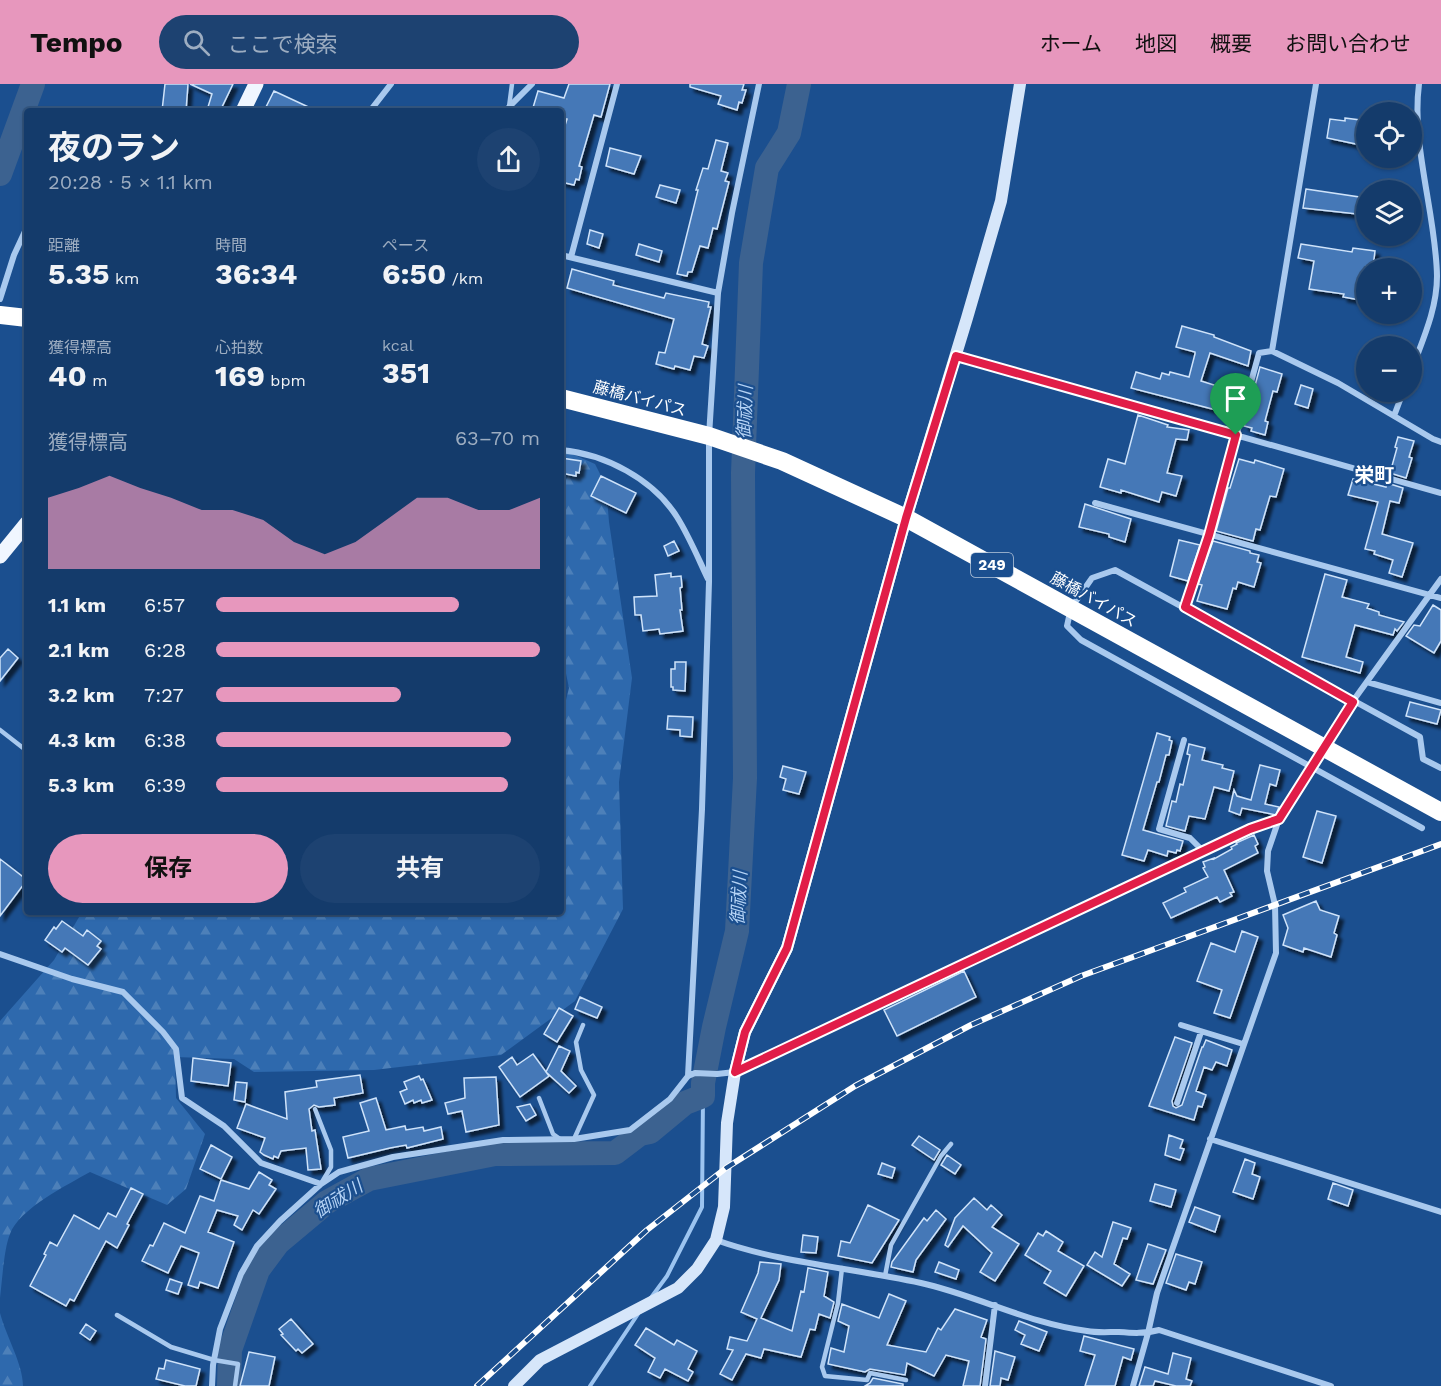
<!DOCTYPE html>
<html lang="ja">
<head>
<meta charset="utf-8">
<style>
	body { margin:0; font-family:"Work Sans","Noto Sans JP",sans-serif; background:#1d4271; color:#f1f3f6; height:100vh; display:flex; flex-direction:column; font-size:22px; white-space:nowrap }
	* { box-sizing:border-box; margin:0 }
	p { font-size:20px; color:#9dadc1 }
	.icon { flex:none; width:33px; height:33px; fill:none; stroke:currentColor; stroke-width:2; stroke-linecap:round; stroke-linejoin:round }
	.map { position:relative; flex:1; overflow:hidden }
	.panel { position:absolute; left:24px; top:24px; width:540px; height:807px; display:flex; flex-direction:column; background:#143b6b; border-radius:6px; box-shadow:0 2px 4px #0004,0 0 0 2px #33557e }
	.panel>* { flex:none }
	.tools { position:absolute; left:1356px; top:18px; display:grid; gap:12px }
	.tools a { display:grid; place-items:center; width:66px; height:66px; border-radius:50%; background:#143b6b; box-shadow:0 2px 4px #0004,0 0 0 2px #33557e; font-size:30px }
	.pin { position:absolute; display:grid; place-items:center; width:51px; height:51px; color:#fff; margin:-62px -26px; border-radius:50% 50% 50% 0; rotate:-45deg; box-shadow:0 0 6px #0007 }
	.pin .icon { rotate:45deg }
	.round { display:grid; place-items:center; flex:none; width:63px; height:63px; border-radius:32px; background:#1d4271 }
	.headline { display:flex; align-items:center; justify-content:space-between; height:102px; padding:0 24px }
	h1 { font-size:33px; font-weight:700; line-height:45px }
	.stats { display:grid; grid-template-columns:repeat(3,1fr); gap:9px; height:102px; padding:6px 24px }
	.stats div { display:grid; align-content:center }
	.stats b { font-size:30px; font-weight:700 }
	.stats small { font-size:16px; font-weight:400 }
	.stats p { font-size:16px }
	.chart { height:168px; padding:12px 24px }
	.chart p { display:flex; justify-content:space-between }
	.chart svg { width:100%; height:108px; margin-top:6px; fill:#e797bd; opacity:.7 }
	.action { display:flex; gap:12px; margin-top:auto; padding:12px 24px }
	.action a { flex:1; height:69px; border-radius:36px; background:#e797bd; color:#111; font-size:24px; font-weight:700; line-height:69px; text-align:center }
	.action a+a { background:#1d4271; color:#f1f3f6 }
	ul { padding:0 24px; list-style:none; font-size:20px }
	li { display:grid; grid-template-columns:96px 72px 1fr; align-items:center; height:45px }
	li i { height:15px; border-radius:8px; background:#e797bd }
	header { display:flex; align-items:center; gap:36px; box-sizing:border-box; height:84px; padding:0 30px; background:#e797bd; color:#111 }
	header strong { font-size:28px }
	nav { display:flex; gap:33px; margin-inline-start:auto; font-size:21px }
	.search { width:420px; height:54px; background:#1d4271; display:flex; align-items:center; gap:15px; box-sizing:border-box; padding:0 21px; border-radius:33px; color:#9dadc1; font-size:22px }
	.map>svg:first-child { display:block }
</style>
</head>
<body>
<header>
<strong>Tempo</strong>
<div class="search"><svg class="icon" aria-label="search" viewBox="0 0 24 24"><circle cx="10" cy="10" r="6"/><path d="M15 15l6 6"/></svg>ここで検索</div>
<nav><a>ホーム</a><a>地図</a><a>概要</a><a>お問い合わせ</a></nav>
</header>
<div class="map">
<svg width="1441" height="1302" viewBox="0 0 1441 1302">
	<defs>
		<pattern id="forest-firs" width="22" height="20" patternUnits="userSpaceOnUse" patternTransform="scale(1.5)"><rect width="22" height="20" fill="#2e69ad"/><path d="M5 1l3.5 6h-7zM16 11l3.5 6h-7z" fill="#4d80b9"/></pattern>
		<filter id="shadow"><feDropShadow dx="4.5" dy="4.5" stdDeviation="1.5" flood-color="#0009"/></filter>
	</defs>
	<rect width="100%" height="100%" fill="#1b4f8f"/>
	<path fill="url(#forest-firs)" d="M561 365 595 380 606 402 609 438 632 594 619 698 623 825 575 917 501 971 374 986 254 988 234 975 175 973 176 1014 205 1050 186 1105 167 1121 90 1088C67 1101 19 1125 10 1150 4 1164 2 1198 0 1214V937L54 876 82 828H561V636L569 604 561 565Z
		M0 1229C6 1252 23 1280 23 1302H0Z"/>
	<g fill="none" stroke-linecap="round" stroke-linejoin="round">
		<path stroke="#9cc4f0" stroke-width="4" d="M650 1215 667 1192 702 1123 703 1012
			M590 1302 638 1230"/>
		<path stroke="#3c6290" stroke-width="24" d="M0 90 33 0
			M229 1302 230 1266 258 1186 278 1159 327 1118 369 1095 495 1070 615 1069 640 1050 650 1048 685 1019 703 1012V999L714 943 737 847 745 694 743 389 751 179 767 84 789 49 799 0"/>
	</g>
	<path fill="#4478b7" stroke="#cfe3fa" stroke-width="1.5" filter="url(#shadow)" d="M165 0H188L186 27H162Z
		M190 0H233L220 27 208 23 212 10Z
		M569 0H610L601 33 594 31 579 82 582 83 579 96 576 95 574 101 561 98V54L567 35 561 34V27H532L538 7 564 14Z
		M690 0H744L742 6H746L742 19 739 18 737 26 718 20 721 12 690 3Z
		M274 7 317 27H264Z
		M1345 34 1360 36 1356 60 1327 54 1330 35 1345 37Z
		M716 56 728 59 721 87 728 89 725 97 729 98 717 145 713 144 708 164 700 162 692 188H688L687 192 677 190 698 106H696L703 84 708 85Z
		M610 64 641 72 634 90 606 82Z
		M660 101 680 106 676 119 656 113Z
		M1306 105 1366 114V131L1303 124Z
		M590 146 603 150 599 164 587 160Z
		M639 160 662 167 659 178 636 171Z
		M1301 160 1352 168 1353 164 1375 167 1373 183 1366 182V217L1343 213 1344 210 1309 205 1314 177 1298 174Z
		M572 185 614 197 613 201 664 214 666 209 709 218 708 223H711L702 260 708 262 704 274 694 272 690 286 675 282 674 285 656 280 659 268 665 269 674 235 567 204Z
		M1182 242 1214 251V253L1251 267 1248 282 1210 269 1201 297 1230 306 1224 328 1131 304 1136 288 1160 295 1162 289 1169 291 1170 288 1189 293 1195 270V268L1176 263Z
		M1260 283 1282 290 1277 308 1273 307 1265 337 1268 338 1265 351 1251 347 1252 344 1244 342Z
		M1301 301 1313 305 1308 324 1295 320Z
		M1138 331 1168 341 1167 343 1189 346 1187 356 1176 355 1167 389 1182 392 1176 412 1162 408 1159 418 1121 406V409L1100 403 1108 375 1125 380Z
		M1398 353 1414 357 1409 373 1412 374 1406 394 1390 389 1397 364 1395 363Z
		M561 374 581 377 579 389 576 388V392L561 389Z
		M1239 375 1254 379 1255 376 1284 385 1276 413 1270 412 1260 446 1256 445 1253 457 1216 447 1228 404H1230Z
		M601 392 636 409 626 429 591 412Z
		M1353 395 1386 403 1387 399 1403 404 1399 419 1390 417 1382 450 1413 459 1402 493 1389 489 1393 476 1374 470 1375 467 1365 465 1378 418 1348 411Z
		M1085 420 1131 435 1125 458 1109 453V450L1079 443Z
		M1179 456 1200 461 1188 497 1170 492Z
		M674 457 679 467 668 472 664 462Z
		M1213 457 1250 467V469L1259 471 1257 478 1261 479 1254 503 1238 498 1236 505 1233 504 1227 525 1197 517 1202 501 1198 500Z
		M671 489V493L681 492 682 503 680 504 682 526H680L683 547 660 550 659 545 643 547 641 531H635L634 513 657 512 655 491Z
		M1325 490 1347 496 1342 513 1369 520 1367 524 1379 528V531L1404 538 1397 547 1395 545 1393 551 1355 541 1346 573 1363 578 1360 589 1302 573Z
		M1433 521 1441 526V557L1434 569 1406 552 1414 541 1420 542Z
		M8 565 18 574 0 597V574Z
		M675 578H686L685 607 673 606V603H671V585H675Z
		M1410 618 1441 626 1437 640 1406 632Z
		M668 632 693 633 692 653 680 652V646L667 645Z
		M1157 649 1170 653 1169 656 1172 657 1169 671H1166L1159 698H1157L1143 746 1183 757 1180 767 1177 766 1176 769 1168 767 1167 772 1148 766 1144 777 1122 771Z
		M1189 660 1205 664 1202 676 1223 681 1222 684 1234 687 1229 707 1214 703 1205 735 1189 732 1185 747 1166 742 1172 717 1176 718 1180 700 1183 701 1190 671 1187 670Z
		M1260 681 1280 686 1276 702 1270 700 1265 720 1279 723 1276 731 1242 724 1240 731 1229 727 1234 706 1237 712 1251 716Z
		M783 682 806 688 799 710 783 706 786 695 780 693Z
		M1317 727 1336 732 1322 779 1303 773Z
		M1254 751 1258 760 1255 762 1258 769 1224 786 1234 808 1230 809 1232 812 1220 818 1217 813 1171 834 1163 819 1186 808 1184 804 1208 793 1203 784 1205 783 1203 778 1214 774V775L1232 765 1231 763 1237 760 1236 759Z
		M0 775 27 796 0 832Z
		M1316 817 1320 826 1339 832 1334 849 1337 851 1331 873 1304 864 1303 868 1283 861 1288 844 1283 831Z
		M62 837 83 852 87 846 101 857 97 862 101 865 88 881 65 864 62 868 45 856 54 843 56 845Z
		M1242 847 1258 853 1230 934 1214 929 1222 906 1197 897 1211 859 1235 868Z
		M964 887 976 913 897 952 884 926Z
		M580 913 602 923 597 934 575 925Z
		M559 924 573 932 557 958 544 950Z
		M1175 953 1192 959 1172 1017 1173 1022 1176 1024 1182 1021 1202 963H1203L1206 956 1232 966 1227 982 1216 978 1212 986 1204 983 1196 1007 1206 1011 1202 1023 1198 1022 1194 1036 1149 1022Z
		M559 962 570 967 561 987 576 1002 569 1009 546 988Z
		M533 970 549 992 520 1013 499 983 512 973 517 981Z
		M193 974 231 979 228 1002 191 997Z
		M360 991 363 1009 334 1014 335 1021 319 1023 314 1021 309 1025 312 1047 315 1046 321 1085 308 1086 306 1064 281 1067 278 1074 274 1072 273 1075 264 1071 260 1068 265 1054 237 1044 246 1020 287 1035 285 1008 317 1003 316 997Z
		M419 992 421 996 423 995 432 1016 422 1019 421 1016 414 1019 413 1016 405 1020 400 1008 407 1005 404 998Z
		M496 993 499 1041 466 1048 462 1027 448 1030 445 1019 465 1014 464 994Z
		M236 998 247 999 245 1018 234 1016Z
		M376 1014 386 1046 405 1042 406 1046 423 1043 424 1047 441 1043 443 1055 407 1064 406 1061 390 1064 348 1074 343 1053 369 1047 360 1019Z
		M530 1020 536 1031 526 1037 517 1023Z
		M1169 1051 1183 1056 1180 1064 1184 1065 1180 1076 1165 1071Z
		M919 1052 940 1066 934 1076 912 1061Z
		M211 1061 232 1073 221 1095 200 1085Z
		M947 1071 961 1081 955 1090 941 1081Z
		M1245 1075 1255 1079 1252 1090 1260 1093 1253 1115 1233 1108Z
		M882 1079 895 1084 892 1094 878 1090Z
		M259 1088 272 1096 269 1101 276 1105 259 1130 253 1126 242 1146 234 1141 238 1132 217 1126 208 1148 234 1158 218 1204 200 1198 198 1204 188 1201 199 1169 181 1162 168 1189 142 1177 150 1161 153 1162 164 1139 185 1149 200 1112 214 1117 221 1096 249 1105Z
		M1333 1099 1353 1106 1348 1122 1328 1115Z
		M1155 1100 1176 1106 1171 1123 1150 1117Z
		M131 1104 143 1110 127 1140 129 1141 117 1164 106 1157 74 1217 70 1215 66 1222 30 1202 46 1171 44 1170 50 1158 57 1162 74 1131 99 1145 108 1129 116 1133Z
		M974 1114 987 1126 991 1121 1002 1131 992 1143 1019 1160 995 1197 980 1188 992 1169 963 1142 948 1163 945 1161 955 1134Z
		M868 1121 899 1136 872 1179 838 1172 841 1157 850 1159Z
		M1195 1123 1220 1132 1215 1148 1189 1138Z
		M936 1126 946 1135 916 1176 913 1188 891 1183 892 1178 924 1134 927 1137Z
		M1113 1138 1131 1144 1127 1155 1123 1154 1114 1180 1130 1190 1122 1202 1087 1181 1095 1168 1102 1173Z
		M1046 1147 1063 1158 1058 1167 1084 1182 1066 1212 1044 1199 1051 1187 1025 1171 1038 1149 1043 1152Z
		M803 1151 818 1153 816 1169 801 1168Z
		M1148 1160 1166 1166 1153 1200 1136 1196Z
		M1176 1170 1202 1178 1195 1200 1189 1198 1186 1206 1166 1199Z
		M760 1178 781 1180 779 1196 761 1234 792 1247 801 1207 804 1208 808 1184 828 1188 824 1212 834 1218 830 1234 819 1230 815 1246 810 1245 801 1273 764 1265 761 1274 746 1270 732 1296 720 1290 733 1266 727 1265 730 1253 747 1257 757 1235 741 1228 758 1189Z
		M939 1178 959 1186 956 1195 935 1188Z
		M170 1195 182 1199 178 1210 166 1206Z
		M889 1210 906 1217 887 1261 926 1268 938 1244 941 1246 955 1225 987 1236 981 1253 986 1255 980 1302H963L969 1277 946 1271 934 1292 907 1279 905 1291 870 1285 865 1288 828 1280 831 1264 844 1268 849 1242 838 1237 842 1220 879 1234Z
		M291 1235 313 1260 302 1269 298 1265 296 1267 281 1251 283 1250 279 1245Z
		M1019 1237 1047 1248 1039 1267 1021 1260 1025 1251 1015 1246Z
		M86 1240 96 1247 90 1256 80 1249Z
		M646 1244 674 1261 677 1256 697 1267 688 1285 693 1288 688 1297 665 1285 660 1294 648 1288 655 1274 635 1261Z
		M1084 1252 1134 1265 1131 1276 1123 1273 1115 1302H1085L1095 1271 1080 1267Z
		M995 1267 1015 1273 1008 1296 1001 1294 1000 1302H990Z
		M249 1268 275 1273 269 1302H240Z
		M1173 1269 1191 1274 1186 1295 1192 1297 1190 1302H1176L1155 1297 1153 1302H1139L1145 1283 1168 1290Z
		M166 1276 200 1285 196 1302H185L156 1295 159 1284 164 1285Z
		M873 1294 903 1300V1302H865L870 1299Z"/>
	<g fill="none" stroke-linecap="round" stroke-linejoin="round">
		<path stroke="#a9c9ee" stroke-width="4.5" d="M509 23 512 0
			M0 646 27 667
			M539 1014 553 1050 560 1055
			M315 1025 331 1066V1083L322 1098
			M574 1055 594 1011 581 986 576 958 583 941
			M842 1184 838 1219 822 1283 825 1292 867 1296 870 1289 906 1296
			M885 1192 891 1161 941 1072 951 1060
			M117 1231 171 1263 214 1276 238 1280 235 1302"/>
		<path stroke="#a9c9ee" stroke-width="6" d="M370 27 391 0
			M508 27 509 23 532 0
			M561 171 718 209
			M571 173 617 0
			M0 215 14 171 27 143
			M1272 267 1316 0
			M956 272 1441 409
			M1412 285C1423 255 1437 225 1437 192 1436 130 1411 62 1419 0
			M1394 332 1403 308
			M561 366C605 370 653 395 677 433 689 452 698 474 708 495
			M1095 419 1441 514
			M1185 523 1209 451 1259 269 1272 267 1338 299 1433 355 1441 358
			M1367 598 1441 619
			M1184 656 1159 745 1190 754 1203 767
			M1422 744 1081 556 1067 542 1071 524 1092 494 1115 486 1420 653 1423 675 1441 684
			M0 870 72 895 123 908 163 948 176 965 182 1014 224 1042 261 1079 321 1100
			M1181 941 1243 960
			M688 992 702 725 709 498V352L718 209 732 129 759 0
			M1177 1019 1201 948
			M1210 1055 1441 1128
			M716 1156C780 1179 853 1184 921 1199 976 1211 1029 1240 1087 1247 1097 1249 1108 1248 1118 1248 1132 1249 1145 1250 1159 1246L1331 1302
			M212 1302 213 1281 220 1245 241 1190 257 1162 280 1137 321 1100 339 1088 393 1073 503 1056 574 1055 630 1046 670 1015 688 992 695 989 717 990 735 988 1250 745 1279 735
			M985 1302 995 1221
			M1133 1302 1148 1249 1157 1209 1276 869 1275 821 1267 787 1268 767 1279 735 1353 617 1441 495"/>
		<path stroke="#d6e6fa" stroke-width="12" d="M514 1302 540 1276 678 1204 697 1185 716 1156 724 1123 727 1039 735 988 745 948 787 864 906 434 967 234 1001 117 1020 0"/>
		<path stroke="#f0f6ff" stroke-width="15" d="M243 27 256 0
			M0 472 27 439"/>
		<path stroke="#fff" stroke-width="18" d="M0 231 27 234
			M561 314 709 352 782 377 906 434 1441 728"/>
		<defs>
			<path id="rail" d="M477 1302 647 1146 726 1084 855 1002 971 941 1081 892 1441 760"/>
		</defs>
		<use href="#rail" stroke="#fff" stroke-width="6"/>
		<use href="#rail" stroke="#1b4f8f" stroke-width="4" stroke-dasharray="11" stroke-linecap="butt"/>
	</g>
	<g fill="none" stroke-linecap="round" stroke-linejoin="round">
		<defs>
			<path id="route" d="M956 272 1236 351 1209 451 1185 523 1353 618 1279 735 1250 745 735 988 745 948 787 864 906 434Z"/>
		</defs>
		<use href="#route" stroke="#fff" stroke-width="12"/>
		<use href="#route" stroke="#e11d48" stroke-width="8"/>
	</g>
	<g text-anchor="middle" stroke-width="4.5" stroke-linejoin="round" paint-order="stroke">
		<rect fill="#1b4f8f" stroke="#bbcadd" stroke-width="1.5" x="971" y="469" width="42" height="24" rx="4.5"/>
		<g font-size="15" font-weight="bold" fill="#fff">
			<text x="992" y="486">249</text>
		</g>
		<g font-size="16" fill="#fff" stroke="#1b4f8f">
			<text transform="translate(640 314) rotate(15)" y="6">藤橋バイパス</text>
			<text transform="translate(1094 515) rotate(29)" y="6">藤橋バイパス</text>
		</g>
		<g font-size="18" font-style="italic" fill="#b5d3f5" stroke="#1b4f8f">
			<text transform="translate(745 328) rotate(-88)" y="6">御祓川</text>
			<text transform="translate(739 814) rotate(-87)" y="6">御祓川</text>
			<text transform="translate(338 1115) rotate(-32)" y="6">御祓川</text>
		</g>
		<g font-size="20" font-weight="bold" fill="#fff" stroke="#1b4f8f">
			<text x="1374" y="398">栄町</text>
		</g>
	</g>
</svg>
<div class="tools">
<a><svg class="icon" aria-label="locate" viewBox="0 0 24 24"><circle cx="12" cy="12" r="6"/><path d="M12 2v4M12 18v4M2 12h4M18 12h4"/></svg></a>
<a><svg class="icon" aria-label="layers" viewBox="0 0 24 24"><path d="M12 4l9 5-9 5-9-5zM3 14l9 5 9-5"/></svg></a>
<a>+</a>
<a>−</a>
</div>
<div class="pin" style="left:1236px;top:351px;background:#1e9e55"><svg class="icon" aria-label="arrive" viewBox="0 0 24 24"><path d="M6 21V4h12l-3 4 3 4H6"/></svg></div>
<section class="panel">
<div class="headline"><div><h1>夜のラン</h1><p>20:28 · 5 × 1.1 km</p></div><a class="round"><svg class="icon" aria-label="share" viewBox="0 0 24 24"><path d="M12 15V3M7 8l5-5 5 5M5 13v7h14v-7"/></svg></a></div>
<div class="stats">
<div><p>距離</p><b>5.35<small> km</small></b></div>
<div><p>時間</p><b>36:34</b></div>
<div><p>ペース</p><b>6:50<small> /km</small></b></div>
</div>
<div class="stats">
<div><p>獲得標高</p><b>40<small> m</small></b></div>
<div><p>心拍数</p><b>169<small> bpm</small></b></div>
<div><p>kcal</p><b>351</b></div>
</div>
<div class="chart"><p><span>獲得標高</span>63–70 m</p>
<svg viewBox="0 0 160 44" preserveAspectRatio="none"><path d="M0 44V15L10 11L20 6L30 11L40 15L50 20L60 20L70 24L80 33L90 38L100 33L110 24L120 15L130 15L140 20L150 20L160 15V44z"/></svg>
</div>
<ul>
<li><b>1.1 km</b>6:57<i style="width:75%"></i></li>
<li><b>2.1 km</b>6:28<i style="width:100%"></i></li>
<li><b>3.2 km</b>7:27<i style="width:57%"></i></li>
<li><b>4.3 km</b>6:38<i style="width:91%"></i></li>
<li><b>5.3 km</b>6:39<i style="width:90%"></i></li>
</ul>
<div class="action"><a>保存</a><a>共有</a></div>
</section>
</div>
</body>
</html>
